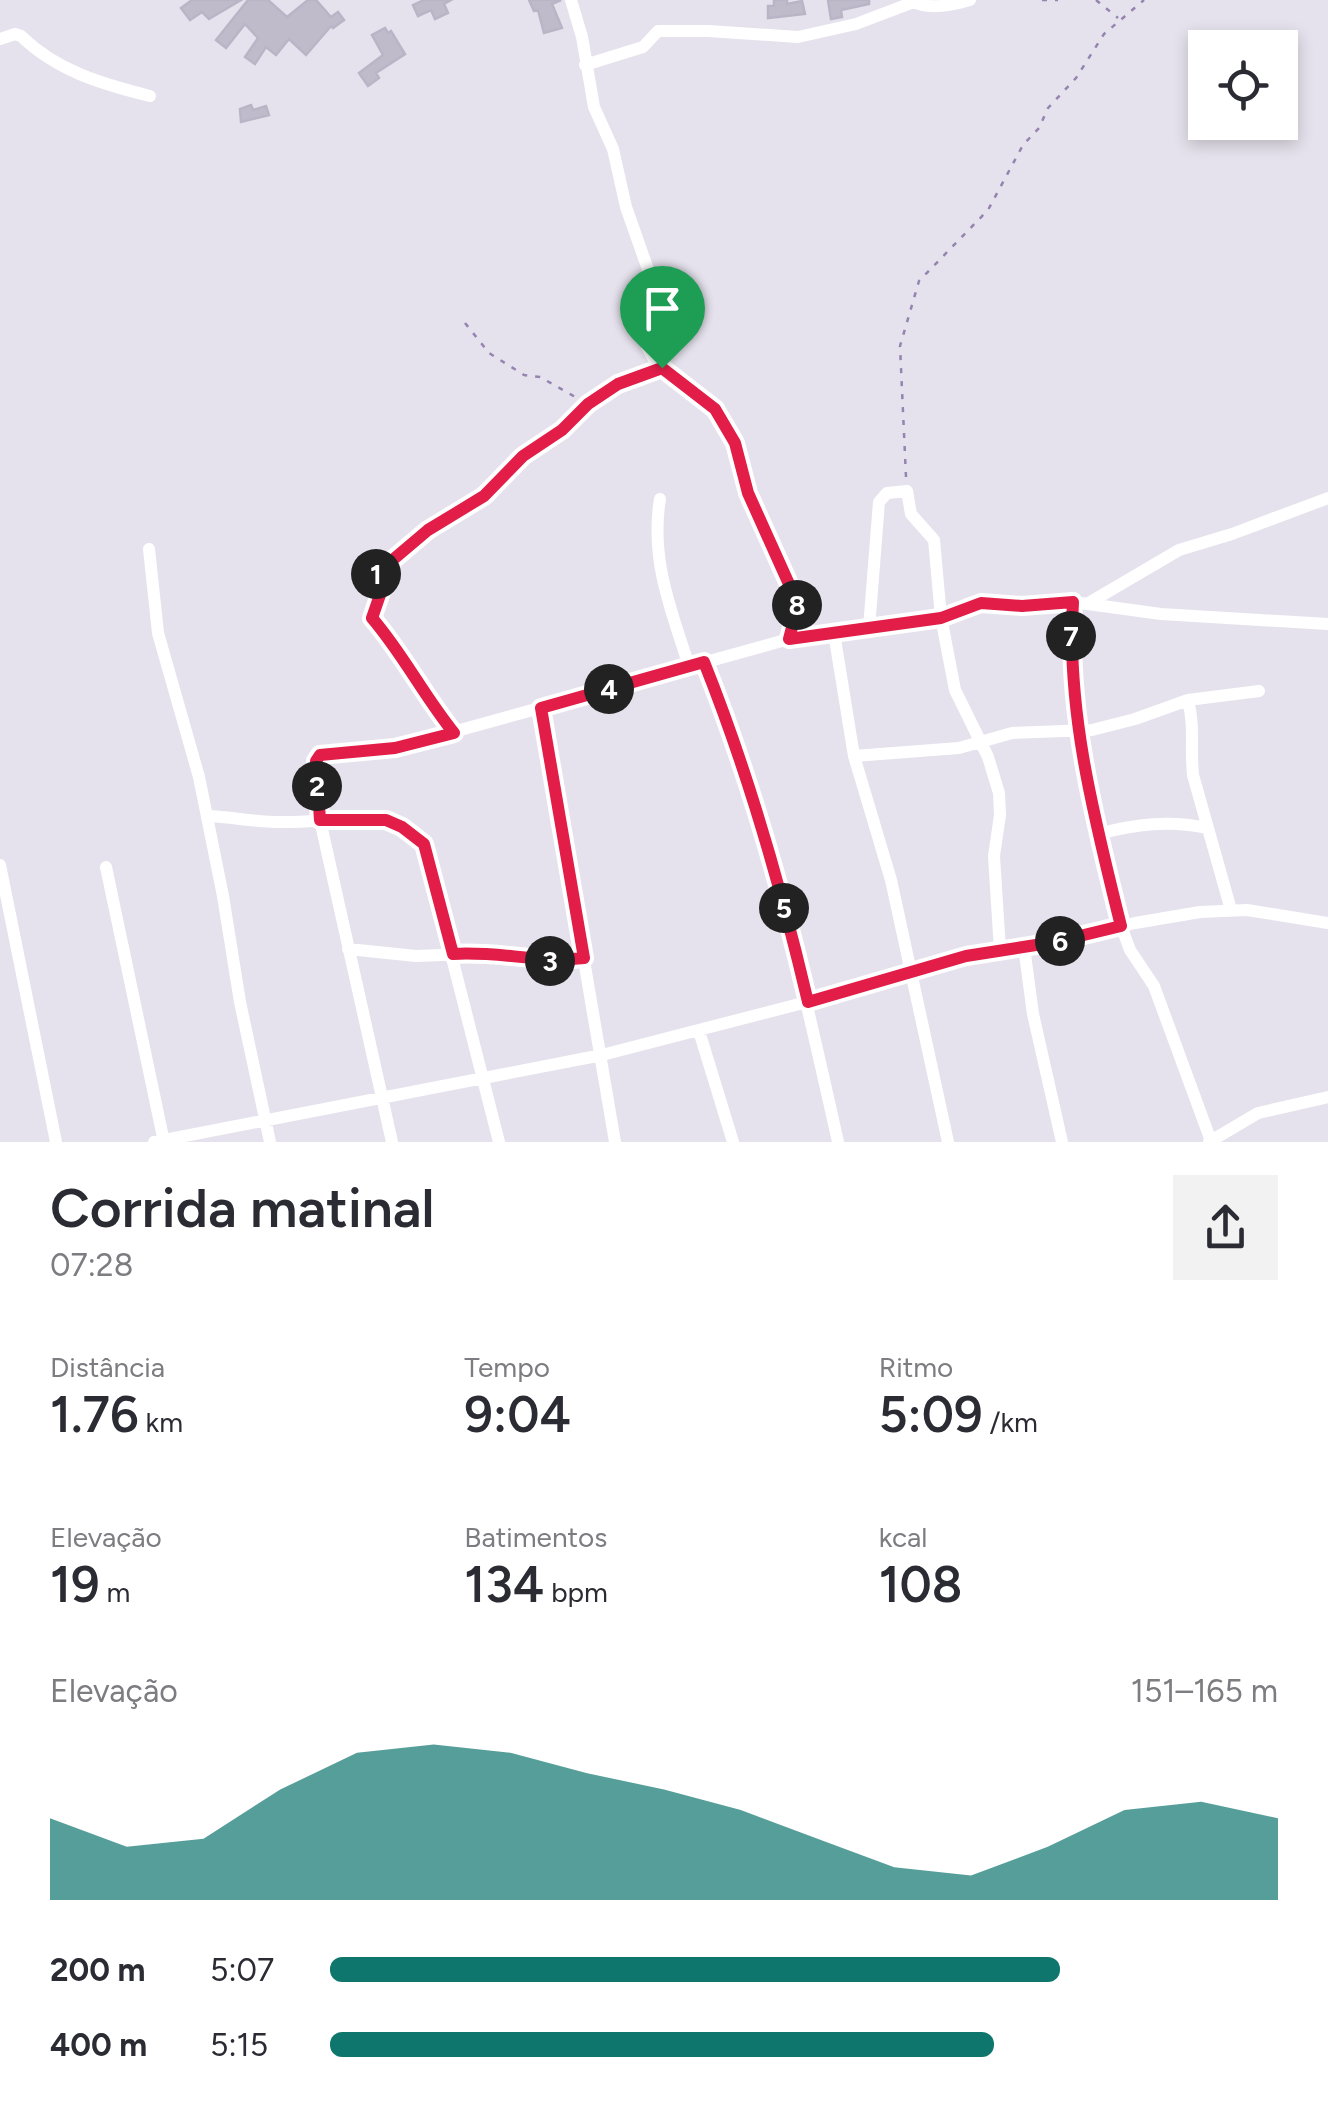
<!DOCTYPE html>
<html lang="pt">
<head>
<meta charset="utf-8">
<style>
	body { margin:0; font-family:Figtree,sans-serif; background:#f2f2f3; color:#2b2b33; height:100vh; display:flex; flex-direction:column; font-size:38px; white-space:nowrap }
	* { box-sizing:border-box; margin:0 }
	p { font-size:32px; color:#7c7c81 }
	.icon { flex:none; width:55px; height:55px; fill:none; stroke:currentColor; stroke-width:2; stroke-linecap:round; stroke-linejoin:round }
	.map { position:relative; height:1142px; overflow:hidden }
	.drawer { display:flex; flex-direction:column; background:#fff; flex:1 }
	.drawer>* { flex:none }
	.buttons { position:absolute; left:1188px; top:30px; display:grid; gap:20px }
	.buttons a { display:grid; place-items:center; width:110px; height:110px; border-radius:0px; background:#fff; box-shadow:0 5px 15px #0003; font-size:50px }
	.pin { position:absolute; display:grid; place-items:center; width:85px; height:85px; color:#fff; margin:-102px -42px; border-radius:50% 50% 50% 0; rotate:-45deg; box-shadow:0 0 10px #0007 }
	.pin .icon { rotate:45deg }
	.km { position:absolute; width:50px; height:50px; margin:-25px; border-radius:50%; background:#222; color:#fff; font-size:28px; line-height:50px; text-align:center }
	.round { display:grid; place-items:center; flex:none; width:105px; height:105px; border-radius:0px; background:#f2f2f3 }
	.head { display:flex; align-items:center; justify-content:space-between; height:170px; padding:0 50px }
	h1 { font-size:55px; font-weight:600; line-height:75px }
	.stats { display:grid; grid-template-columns:repeat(3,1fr); gap:15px; height:170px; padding:10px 50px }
	.stats div { display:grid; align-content:center }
	.stats b { font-size:50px; font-weight:600 }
	.stats small { font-size:28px; font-weight:400 }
	.stats p { font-size:28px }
	.chart { height:280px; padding:20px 50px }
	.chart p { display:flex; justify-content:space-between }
	.chart svg { width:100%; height:180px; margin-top:10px; fill:#0f766e; opacity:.7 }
	ul { padding:0 50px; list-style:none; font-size:32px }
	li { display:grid; grid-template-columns:160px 120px 1fr; align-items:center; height:75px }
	li i { height:25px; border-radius:12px; background:#0f766e }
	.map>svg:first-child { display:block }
</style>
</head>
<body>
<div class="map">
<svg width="1328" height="1142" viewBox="0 0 1328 1142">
	<rect width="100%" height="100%" fill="#e5e2ed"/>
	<path fill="#c0bbca" stroke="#bab5c6" stroke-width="2.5" d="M192 0H241L209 19 202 12 190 20 181 8Z
		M248 0H268L287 17 308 0H316L331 17 338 12 344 20 333 28 331 26 306 55 289 39 276 55 266 47 255 64 245 57 258 38 245 24 226 48 216 40Z
		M424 0H451L444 4 448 13 435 19 431 10 418 16 413 5Z
		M529 0H561L552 4 562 28 544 33 538 10 534 11Z
		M774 0H787V4L802 1 805 14 768 18V6H774Z
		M828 0H869V4L841 10 842 17 831 19Z
		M385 28 388 33 391 31 405 54 376 73 379 78 368 86 359 73 383 55 372 35Z
		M251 105 253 110 266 106 269 115 241 122 240 109Z"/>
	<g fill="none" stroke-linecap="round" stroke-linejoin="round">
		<path stroke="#9583b0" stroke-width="2.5" stroke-dasharray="5 8" stroke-linecap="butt" d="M1042 0H1058
			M1096 0 1118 18
			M465 323 489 353 524 375 540 377 586 403
			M906 477 900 346 919 281 988 210 1023 145 1039 128 1048 108 1076 78 1104 34 1144 0
			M444 720 373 617V607L381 592 376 574 428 530 484 496 523 456 562 430 587 404 618 384 652 372"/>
		<path stroke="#fff" stroke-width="12" d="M571 0 582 37 594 107 613 149 626 207 651 278 656 312 649 323 647 347 653 358 678 382 715 409 735 443 748 493 797 603 789 639
			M0 39 15 34 21 36C57 71 102 84 150 96
			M585 65 643 47 658 31H708L798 37 856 24 914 2C929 10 953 5 970 0
			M660 499C650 559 671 610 689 666
			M149 549 158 633 199 777 223 896 240 1002 270 1142
			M1073 602 1071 643 1074 688 1092 804 1121 926 1130 950 1154 986 1211 1141
			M1087 604 1179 550 1232 534 1328 498
			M869 628 879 502 887 493 907 491 911 514 934 540 941 617 955 690 988 757 999 793 1000 815 994 856 1000 950
			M834 633 854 756 891 880 948 1142
			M703 662C766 817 802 980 838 1142
			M1188 700C1195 727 1190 748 1193 775L1231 910
			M541 708 615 1142
			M854 756 959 748 1012 733 1092 730 1135 719 1188 700 1259 691
			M208 816C232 817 255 822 279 822 329 824 384 804 423 844L499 1142
			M1098 834C1136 824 1169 820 1207 828
			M0 865 56 1142
			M106 867 164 1142
			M1024 947 1033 1014 1062 1142
			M348 949 416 956 494 953 535 961 584 957
			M699 1031 733 1142
			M154 1142 602 1055 807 1002 911 970 966 956 1055 942 1135 923 1200 912 1247 910 1328 923
			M392 1142 320 820 315 761 320 755 395 748 789 639 941 617 981 603 1022 606 1073 602 1161 614 1328 624
			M1209 1142 1258 1113 1328 1097"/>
	</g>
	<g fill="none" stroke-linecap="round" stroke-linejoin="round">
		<defs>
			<path id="route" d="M662 368 715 409 735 443 748 493 798 604 789 639 941 618 981 603 1022 606 1073 602C1066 711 1095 821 1121 926L1055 942 966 956 808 1002C781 887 748 772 704 662L541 708 584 958C536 963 500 951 453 954L424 844 402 827 386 820H320L316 761 320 755 395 748 454 733C424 696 403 654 372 618L381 592 376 574 428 530 484 496 523 456 562 430 588 404 618 384Z"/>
		</defs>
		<use href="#route" stroke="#fff" stroke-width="20"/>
		<use href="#route" stroke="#e11d48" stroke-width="12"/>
	</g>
</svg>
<div class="buttons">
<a><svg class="icon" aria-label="locate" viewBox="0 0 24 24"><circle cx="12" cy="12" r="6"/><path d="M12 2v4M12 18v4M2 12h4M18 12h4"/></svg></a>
</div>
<div class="pin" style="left:662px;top:368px;background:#1e9e55"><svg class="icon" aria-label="arrive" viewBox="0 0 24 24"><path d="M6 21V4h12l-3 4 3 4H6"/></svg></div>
<b class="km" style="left:376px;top:574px">1</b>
<b class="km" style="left:317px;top:786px">2</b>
<b class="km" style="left:550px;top:961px">3</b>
<b class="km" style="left:609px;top:689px">4</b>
<b class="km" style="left:784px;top:908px">5</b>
<b class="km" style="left:1060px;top:941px">6</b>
<b class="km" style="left:1071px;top:636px">7</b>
<b class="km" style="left:797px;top:605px">8</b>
</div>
<section class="drawer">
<div class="head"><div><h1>Corrida matinal</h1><p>07:28</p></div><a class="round"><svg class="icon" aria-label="share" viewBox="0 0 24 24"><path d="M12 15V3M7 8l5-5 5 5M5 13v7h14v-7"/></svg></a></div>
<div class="stats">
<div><p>Distância</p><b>1.76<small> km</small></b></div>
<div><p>Tempo</p><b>9:04</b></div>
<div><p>Ritmo</p><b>5:09<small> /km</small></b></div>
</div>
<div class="stats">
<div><p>Elevação</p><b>19<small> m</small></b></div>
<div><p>Batimentos</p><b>134<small> bpm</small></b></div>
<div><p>kcal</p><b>108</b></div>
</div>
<div class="chart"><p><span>Elevação</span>151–165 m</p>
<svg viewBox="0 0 160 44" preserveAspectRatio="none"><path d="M0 44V24L10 31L20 29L30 17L40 8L50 6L60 8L70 13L80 17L90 22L100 29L110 36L120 38L130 31L140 22L150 20L160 24V44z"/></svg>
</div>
<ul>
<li><b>200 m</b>5:07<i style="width:77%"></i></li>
<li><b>400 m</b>5:15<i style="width:70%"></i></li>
</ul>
</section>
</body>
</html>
